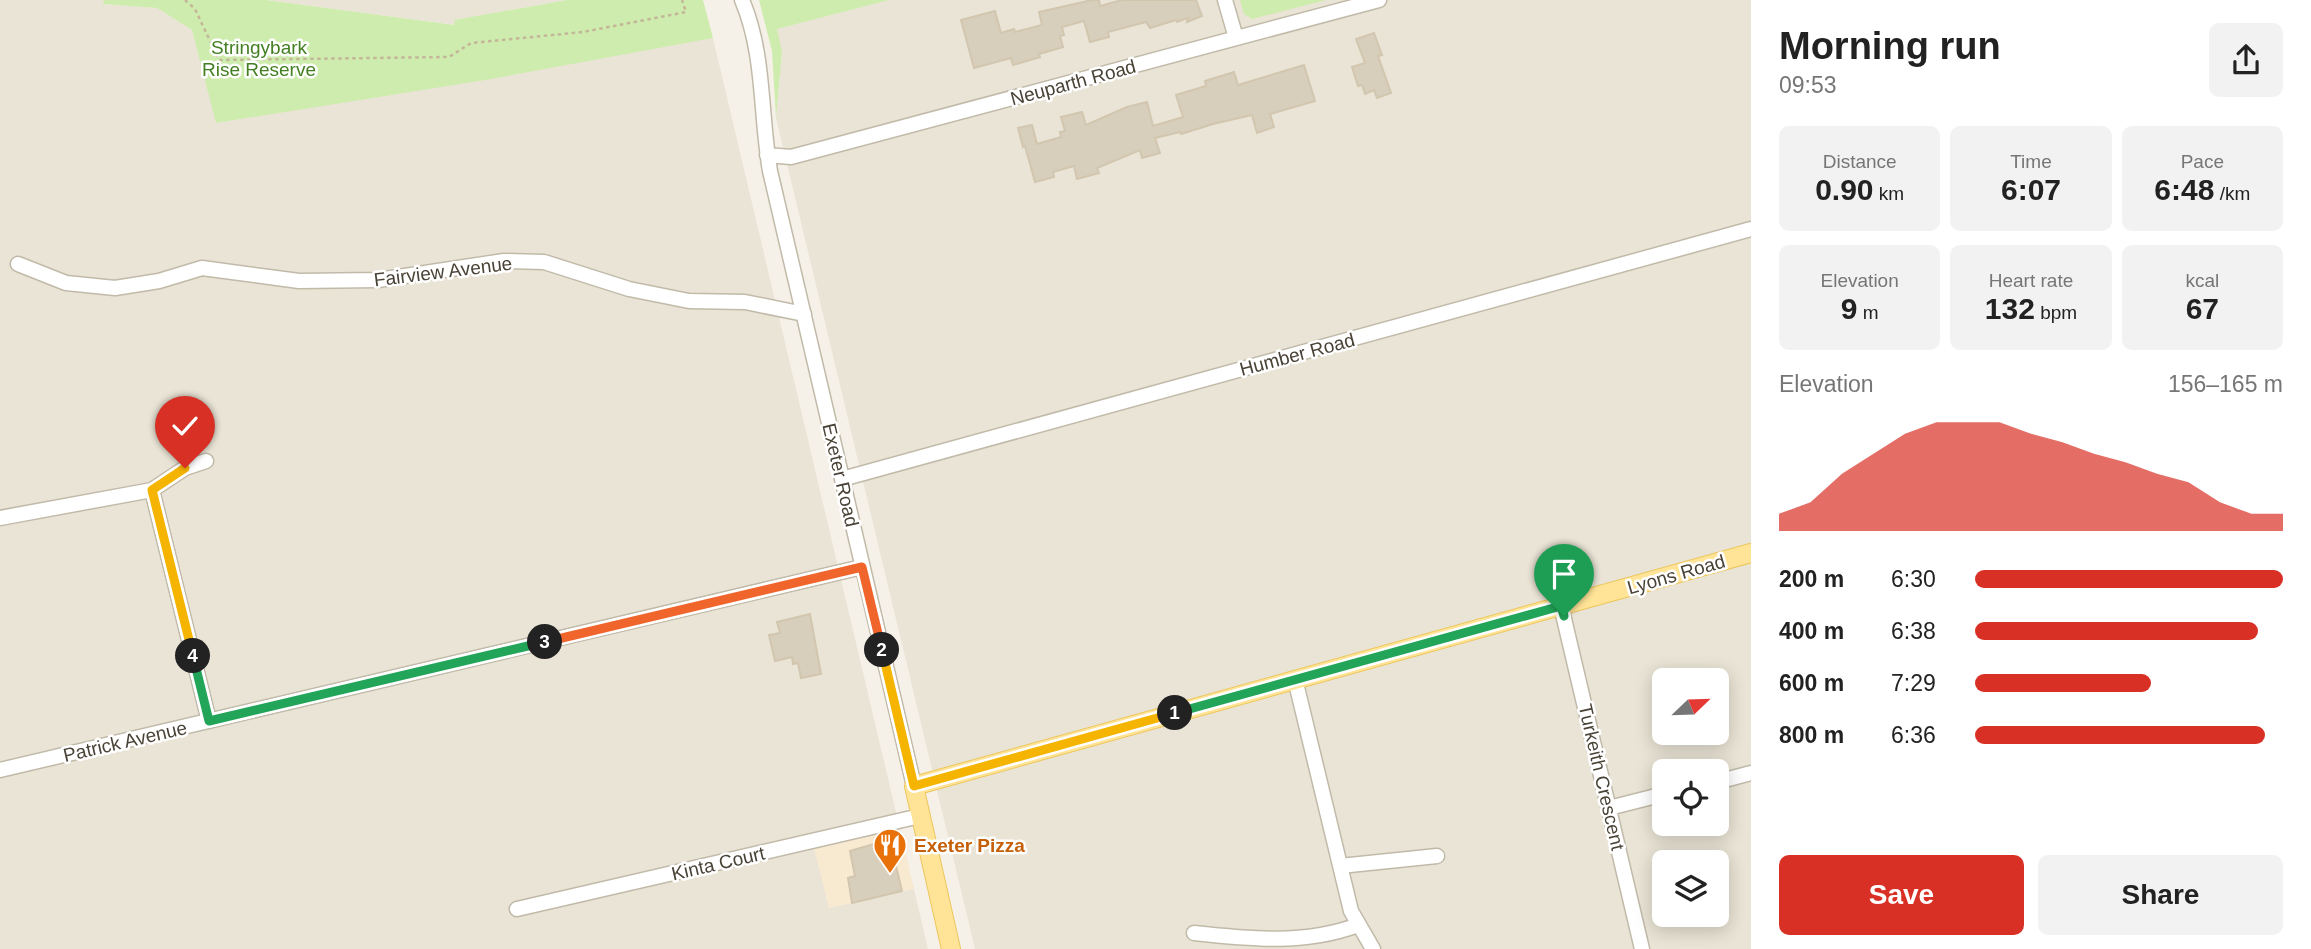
<!DOCTYPE html>
<html lang="en">
<head>
<meta charset="utf-8">
<style>
	body { margin:0; font-family:Helvetica,sans-serif; background:#f2f2f2; color:#222; height:100vh; display:flex; flex-direction:column; font-size:26px; white-space:nowrap }
	* { box-sizing:border-box; margin:0 }
	p { font-size:23px; color:#767676 }
	.icon { flex:none; width:38px; height:38px; fill:none; stroke:currentColor; stroke-width:2; stroke-linecap:round; stroke-linejoin:round }
	.map { position:relative; flex:1; overflow:hidden }
	.panel { display:flex; flex-direction:column; background:#fff; width:560px }
	.panel>* { flex:none }
	.needle { width:46px; rotate:67deg }
	.tools { position:absolute; left:1652px; top:668px; display:grid; gap:14px }
	.tools a { display:grid; place-items:center; width:77px; height:77px; border-radius:10px; background:#fff; box-shadow:0 4px 18px #0003; font-size:35px }
	.pin { position:absolute; display:grid; place-items:center; width:60px; height:60px; color:#fff; margin:-72px -30px; border-radius:50% 50% 50% 0; rotate:-45deg; box-shadow:0 0 7px #0007 }
	.pin .icon { rotate:45deg }
	.km { position:absolute; width:35px; height:35px; margin:-18px; border-radius:50%; background:#222; color:#fff; font-size:19px; line-height:35px; text-align:center }
	.round { display:grid; place-items:center; flex:none; width:74px; height:74px; border-radius:10px; background:#f2f2f2 }
	.headline { display:flex; align-items:center; justify-content:space-between; height:119px; padding:0 28px }
	h1 { font-size:38px; font-weight:700; line-height:52px }
	.stats { display:grid; grid-template-columns:repeat(3,1fr); gap:10px; height:119px; padding:7px 28px }
	.stats div { display:grid; align-content:center; border-radius:10px; background:#f2f2f2; text-align:center }
	.stats b { font-size:30px; font-weight:700 }
	.stats small { font-size:19px; font-weight:400 }
	.stats p { font-size:19px }
	.chart { height:196px; padding:14px 28px }
	.chart p { display:flex; justify-content:space-between }
	.chart svg { width:100%; height:126px; margin-top:7px; fill:#d93025; opacity:.7 }
	.primary-button { display:flex; gap:14px; margin-top:auto; padding:14px 28px }
	.primary-button a { flex:1; height:80px; border-radius:10px; background:#d93025; color:#fff; font-size:28px; font-weight:700; line-height:80px; text-align:center }
	.primary-button a+a { background:#f2f2f2; color:#222 }
	ul { padding:0 28px; list-style:none; font-size:23px }
	li { display:grid; grid-template-columns:112px 84px 1fr; align-items:center; height:52px }
	li i { height:18px; border-radius:9px; background:#d93025 }
	main { display:flex; flex:1; min-height:0 }
	.map>svg:first-child { display:block }
</style>
</head>
<body>
<main>
<div class="map">
<svg width="1751" height="949" viewBox="0 0 1751 949">
	<rect width="100%" height="100%" fill="#f5f1e8"/>
	<path fill="#e9e4d5" fill-rule="evenodd" d="M0 0H104V4L157 8 192 30 217 123 713 38 900 829 815 849 829 908 914 889 928 949H0Z
		M266 0H567L455 20 456 25Z
		M889 0H1751V949H975L776 118 782 52 776 29ZM1664 681H1717V733H1664ZM1664 772H1717V824H1664ZM1664 863H1717V915H1664Z"/>
	<path fill="#f8e9d1" d="M900 829 914 889 829 908 814 849Z"/>
	<path fill="#ceecad" d="M104 0H266L455 25 454 20 567 0H703L713 38 491 79 216 123 192 30 157 8 103 4Z
		M759 0H889L777 29 782 52 776 118 772 51Z
		M1240 0H1326L1252 19 1244 14Z"/>
	<path fill="#d8cebc" stroke="#d3c6af" stroke-width="2" d="M1092 0H1099L1100 6 1122 0H1196L1202 16 1187 22 1188 18 1177 22 1176 20 1150 28 1146 22 1108 32 1109 37 1090 42 1084 21 1062 27 1064 35 1060 36 1063 47 1039 54 1040 57 1013 65 1011 58 974 68 961 20 995 11 1001 33 1014 29 1015 32 1042 25 1039 12Z
		M1374 33 1382 55 1378 56 1391 93 1377 98 1374 90 1365 94 1362 85 1358 86 1352 67 1365 63 1356 39Z
		M1304 65 1315 101 1270 114 1274 127 1257 133 1252 115 1213 124 1181 134 1180 132 1155 138 1160 153 1142 158 1140 150 1097 168 1099 173 1077 179 1074 166 1053 172 1054 177 1035 182 1025 146 1023 147 1018 128 1032 125 1037 144 1061 137 1060 132 1065 131 1061 117 1082 112 1086 125 1127 107 1147 102 1153 126 1183 117 1176 95 1206 86 1205 81 1234 72 1238 85Z
		M810 614 821 674 801 678 798 663 793 664 792 657 775 661 769 635 780 633 777 622Z
		M884 841 891 845 902 891 852 903 848 878 855 876 850 851Z"/>
	<g fill="none" stroke-linecap="round" stroke-linejoin="round">
		<defs>
			<path id="minor" d="M742 0C765 54 760 113 770 171L914 786
				M1225 0 1236 38
				M767 155 791 157 1379 0
				M18 264 66 283 115 288 159 281 202 268 299 281 378 280 504 261 544 262 629 289 689 301 745 302 804 314
				M842 479 1751 229
				M152 490 209 721
				M0 518 152 490 185 468 206 461
				M1561 606 1642 949
				M1295 679 1351 911 1373 949
				M0 770 862 567
				M1717 782 1751 773
				M1609 808 1664 794
				M1340 866 1437 856
				M517 909 920 816
				M1194 933C1249 939 1305 945 1358 925"/>
			<path id="major" d="M951 949 914 786 1751 553"/>
		</defs>
		<use href="#minor" stroke="#c1baa9" stroke-width="17"/>
		<use href="#major" stroke="#edc65d" stroke-width="20"/>
		<path stroke="#c4b699" stroke-width="2.5" stroke-dasharray="3.5 3.5" stroke-linecap="butt" d="M185 0 195 9 219 60 449 57 471 43 583 32 686 12 682 0"/>
		<use href="#minor" stroke="#fff" stroke-width="14"/>
		<use href="#major" stroke="#ffe497" stroke-width="18"/>
	</g>
	<g fill="none" stroke-linecap="round" stroke-linejoin="round">
		<defs>
			<path id="split-1" d="M1175 713 1561 606 1564 616"/>
			<path id="split-2" d="M882 650 914 786 1175 713"/>
			<path id="split-3" d="M545 642 862 567 882 650"/>
			<path id="split-4" d="M193 656 209 721 545 642"/>
			<path id="split-5" d="M185 468 152 490 193 656"/>
		</defs>
		<use href="#split-1" stroke="#fff" stroke-width="14"/>
		<use href="#split-2" stroke="#fff" stroke-width="14"/>
		<use href="#split-3" stroke="#fff" stroke-width="14"/>
		<use href="#split-4" stroke="#fff" stroke-width="14"/>
		<use href="#split-5" stroke="#fff" stroke-width="14"/>
		<use href="#split-1" stroke="#22a559" stroke-width="9"/>
		<use href="#split-2" stroke="#f5b400" stroke-width="9"/>
		<use href="#split-3" stroke="#f0652b" stroke-width="9"/>
		<use href="#split-4" stroke="#22a559" stroke-width="9"/>
		<use href="#split-5" stroke="#f5b400" stroke-width="9"/>
	</g>
	<defs>
		<symbol id="restaurant-pin" viewBox="-11 -11 22 30"><path d="M0 17L-7.5 6A9.5 9.5 0 1 1 7.5 6Z" fill="#e8710a" stroke="#fff"/><path d="M-5-6h1v4h1v-4h1v4h1v-4h1v5L-1.5 .5V6h-2V.5L-5-1ZM5-6V6H3V1.5H1.5Q1.5-4 5-6Z" fill="#fff"/></symbol>
	</defs>
	<g fill-rule="evenodd">
		<use href="#restaurant-pin" x="871" y="826" width="38" height="52"/>
	</g>
	<g text-anchor="middle" stroke-width="5" stroke-linejoin="round" paint-order="stroke">
		<g font-size="19" fill="#448023" stroke="#fff">
			<text x="259" y="54">Stringybark<tspan x="259" dy="22">Rise Reserve</tspan></text>
		</g>
		<g font-size="19" fill="#494236" stroke="#fff">
			<text transform="translate(1073 82) rotate(-15)" y="7">Neuparth Road</text>
			<text transform="translate(443 271) rotate(-7)" y="7">Fairview Avenue</text>
			<text transform="translate(1297 354) rotate(-15)" y="7">Humber Road</text>
			<text transform="translate(841 475) rotate(77)" y="7">Exeter Road</text>
			<text transform="translate(1676 574) rotate(-16)" y="7">Lyons Road</text>
			<text transform="translate(125 741) rotate(-13)" y="7">Patrick Avenue</text>
			<text transform="translate(1602 777) rotate(77)" y="7">Turkeith Crescent</text>
			<text transform="translate(718 863) rotate(-13)" y="7">Kinta Court</text>
		</g>
		<g font-size="19" font-weight="bold" fill="#c56008" stroke="#fff" text-anchor="start">
			<text x="914" y="852">Exeter Pizza</text>
		</g>
	</g>
</svg>
<div class="tools">
<a><svg class="needle" viewBox="-14 -14 28 28"><path d="M0-13l5 13h-10z" fill="#e53935"/><path d="M0 13l5-13h-10z" fill="#767676"/></svg></a>
<a><svg class="icon" aria-label="locate" viewBox="0 0 24 24"><circle cx="12" cy="12" r="6"/><path d="M12 2v4M12 18v4M2 12h4M18 12h4"/></svg></a>
<a><svg class="icon" aria-label="layers" viewBox="0 0 24 24"><path d="M12 4l9 5-9 5-9-5zM3 14l9 5 9-5"/></svg></a>
</div>
<div class="pin" style="left:1564px;top:616px;background:#1e9e55"><svg class="icon" aria-label="arrive" viewBox="0 0 24 24"><path d="M6 21V4h12l-3 4 3 4H6"/></svg></div>
<div class="pin" style="left:185px;top:468px;background:#d93025"><svg class="icon" aria-label="check" viewBox="0 0 24 24"><path d="M5 12l5 5 9-10"/></svg></div>
<b class="km" style="left:1175px;top:713px">1</b>
<b class="km" style="left:882px;top:650px">2</b>
<b class="km" style="left:545px;top:642px">3</b>
<b class="km" style="left:193px;top:656px">4</b>
</div>
<section class="panel">
<div class="headline"><div><h1>Morning run</h1><p>09:53</p></div><a class="round"><svg class="icon" aria-label="share" viewBox="0 0 24 24"><path d="M12 15V3M7 8l5-5 5 5M5 13v7h14v-7"/></svg></a></div>
<div class="stats">
<div><p>Distance</p><b>0.90<small> km</small></b></div>
<div><p>Time</p><b>6:07</b></div>
<div><p>Pace</p><b>6:48<small> /km</small></b></div>
</div>
<div class="stats">
<div><p>Elevation</p><b>9<small> m</small></b></div>
<div><p>Heart rate</p><b>132<small> bpm</small></b></div>
<div><p>kcal</p><b>67</b></div>
</div>
<div class="chart"><p><span>Elevation</span>156–165 m</p>
<svg viewBox="0 0 160 44" preserveAspectRatio="none"><path d="M0 44V38L10 34L20 24L30 17L40 10L50 6L60 6L70 6L80 10L90 13L100 17L110 20L120 24L130 27L140 34L150 38L160 38V44z"/></svg>
</div>
<ul>
<li><b>200 m</b>6:30<i style="width:100%"></i></li>
<li><b>400 m</b>6:38<i style="width:92%"></i></li>
<li><b>600 m</b>7:29<i style="width:57%"></i></li>
<li><b>800 m</b>6:36<i style="width:94%"></i></li>
</ul>
<div class="primary-button"><a>Save</a><a>Share</a></div>
</section>
</main>
</body>
</html>
